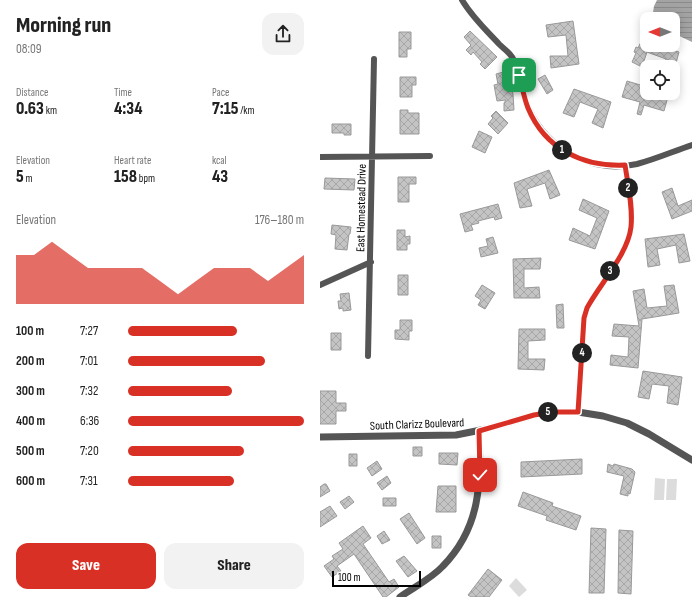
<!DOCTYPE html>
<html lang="en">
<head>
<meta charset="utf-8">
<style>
	body { margin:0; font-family:"Sofia Sans Condensed",sans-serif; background:#f2f2f2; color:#222; height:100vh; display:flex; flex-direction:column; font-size:15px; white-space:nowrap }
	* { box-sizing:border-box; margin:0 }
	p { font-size:13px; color:#767676 }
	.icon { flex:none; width:22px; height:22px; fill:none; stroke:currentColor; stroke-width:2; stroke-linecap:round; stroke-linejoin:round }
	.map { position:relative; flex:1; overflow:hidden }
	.details { display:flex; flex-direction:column; background:#fff; width:320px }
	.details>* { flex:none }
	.needle { width:26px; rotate:270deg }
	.controls { position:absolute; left:320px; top:12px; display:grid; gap:8px }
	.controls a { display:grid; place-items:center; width:40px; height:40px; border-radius:8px; background:#fff; box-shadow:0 2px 10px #0003; font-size:20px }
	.scale { position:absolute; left:12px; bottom:10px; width:89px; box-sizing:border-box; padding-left:4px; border:2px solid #000; border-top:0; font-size:11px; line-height:14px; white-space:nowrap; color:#000; -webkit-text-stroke:3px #fff; paint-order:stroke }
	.pin { position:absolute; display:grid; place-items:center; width:34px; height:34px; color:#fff; margin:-17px; border-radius:8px; box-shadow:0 2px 6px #0006 }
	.km { position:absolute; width:20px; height:20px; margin:-10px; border-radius:50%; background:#222; color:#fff; font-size:11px; line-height:20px; text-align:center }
	.round { display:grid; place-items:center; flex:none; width:42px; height:42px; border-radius:12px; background:#f2f2f2 }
	.summary { display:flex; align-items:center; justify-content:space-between; height:68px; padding:0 16px }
	h1 { font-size:22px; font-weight:800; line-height:30px }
	.stats { display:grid; grid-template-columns:repeat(3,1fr); gap:6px; height:68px; padding:4px 16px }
	.stats div { display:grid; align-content:center }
	.stats b { font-size:17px; font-weight:800 }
	.stats small { font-size:11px; font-weight:400 }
	.stats p { font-size:11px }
	.chart { height:112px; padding:8px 16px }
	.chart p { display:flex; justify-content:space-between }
	.chart svg { width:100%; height:72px; margin-top:4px; fill:#d93025; opacity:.7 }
	.cta { display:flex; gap:8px; margin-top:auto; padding:8px 16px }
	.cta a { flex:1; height:46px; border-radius:12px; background:#d93025; color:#fff; font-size:16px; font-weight:800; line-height:46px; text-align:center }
	.cta a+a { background:#f2f2f2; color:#222 }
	ul { padding:0 16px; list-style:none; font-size:13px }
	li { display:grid; grid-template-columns:64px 48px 1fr; align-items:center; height:30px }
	li i { height:10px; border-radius:5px; background:#d93025 }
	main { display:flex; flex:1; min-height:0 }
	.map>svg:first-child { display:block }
</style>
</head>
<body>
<main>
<section class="details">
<div class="summary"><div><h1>Morning run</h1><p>08:09</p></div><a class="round"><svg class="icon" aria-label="share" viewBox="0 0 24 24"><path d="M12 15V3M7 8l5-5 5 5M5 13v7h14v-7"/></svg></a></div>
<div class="stats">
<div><p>Distance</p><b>0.63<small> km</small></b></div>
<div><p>Time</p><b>4:34</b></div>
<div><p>Pace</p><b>7:15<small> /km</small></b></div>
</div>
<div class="stats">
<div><p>Elevation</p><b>5<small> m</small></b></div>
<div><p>Heart rate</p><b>158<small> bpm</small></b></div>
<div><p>kcal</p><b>43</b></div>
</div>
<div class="chart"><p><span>Elevation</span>176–180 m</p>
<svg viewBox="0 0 160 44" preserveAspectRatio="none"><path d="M0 44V14L10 14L20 6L30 14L40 22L50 22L60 22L70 22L80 30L90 38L100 30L110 22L120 22L130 22L140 30L150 22L160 14V44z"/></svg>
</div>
<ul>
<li><b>100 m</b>7:27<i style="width:62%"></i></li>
<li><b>200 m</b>7:01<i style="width:78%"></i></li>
<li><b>300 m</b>7:32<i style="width:59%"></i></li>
<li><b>400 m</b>6:36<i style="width:100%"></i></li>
<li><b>500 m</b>7:20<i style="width:66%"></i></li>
<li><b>600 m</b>7:31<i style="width:60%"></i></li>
</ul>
<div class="cta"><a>Save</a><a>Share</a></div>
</section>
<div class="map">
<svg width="372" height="597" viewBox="0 0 372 597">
	<defs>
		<pattern id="water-rules" width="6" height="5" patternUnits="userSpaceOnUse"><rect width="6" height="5" fill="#a3a3a3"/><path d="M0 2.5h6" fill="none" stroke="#8b8b8b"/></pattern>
		<pattern id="building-cross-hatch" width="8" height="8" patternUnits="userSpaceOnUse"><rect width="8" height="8" fill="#c4c4c4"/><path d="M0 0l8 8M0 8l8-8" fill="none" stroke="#a7a7a7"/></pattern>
	</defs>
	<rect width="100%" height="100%" fill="#fff"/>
	<path fill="#dcdcdc" d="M335 478 345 479 344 500H334Z
		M347 479H357L356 500H346Z
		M196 578 207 590 199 597 189 586Z"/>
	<path fill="url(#water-rules)" d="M337 0H372V42L353 33V19H332L334 6Z"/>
	<path fill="url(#building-cross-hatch)" stroke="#999" d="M253 21 259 64 231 68 230 56H248L246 35 228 37 226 25Z
		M150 31 177 57 165 69 160 64 162 62 153 52 151 55 146 50 151 45 144 37Z
		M79 32H91V49H87V57H79Z
		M323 38 327 40V45H341L359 52 355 67H343L346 59 327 52 322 67 312 62 316 53 314 52 316 47 318 48Z
		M187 71 193 94 194 110 184 111V103L186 100 177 101 174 85 178 84 176 74Z
		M225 75 233 90 227 94 218 79Z
		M80 77H96V85H92V97H80Z
		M307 81 327 87V93H349L344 111 324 105 321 115 317 114 320 102 302 97Z
		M254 89 291 102 283 128 272 123 278 109 260 102 254 117 243 113Z
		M80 110H88V113H99V134H80Z
		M176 111 188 123 178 134 168 124 173 118 171 116Z
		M12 124H31V135H24V133H12Z
		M159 131 172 137 165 153 152 147Z
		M229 170 240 195 230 199 225 183 207 189 212 206 200 208 194 183Z
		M78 177H96V184H89V202H78Z
		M5 178 35 179 34 190 4 189Z
		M352 188 358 206 372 200V211L352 219 342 192Z
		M263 199 289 211 275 249 249 240 253 228 270 236 277 218 259 210Z
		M178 204 182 218 175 220 174 217 158 221 159 223 151 225 153 230 145 232 140 214Z
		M12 225 31 227 30 234H29L27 250 15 249 16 235 11 234Z
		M77 230H85V237L90 236V244H87V250H77Z
		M364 234 370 261 359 263 356 245 337 249 340 265 328 267 325 239Z
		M173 237 178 253 161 257 159 248 168 246 166 239Z
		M221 258 220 269H204V288L219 287 220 298H194L193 259Z
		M78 275H88V295H78Z
		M162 285 175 293 165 309 158 305 161 300 155 296Z
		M354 285 359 313 322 319 318 368 290 365 291 355 308 357 309 337 292 336 294 324 319 326 313 291 324 289 327 308 347 306 344 286Z
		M29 293 31 310 23 311V308L19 309 18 301H21L20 294Z
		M243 304 244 328H237L236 305Z
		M80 320H92V331H89V340L75 339V330H80Z
		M199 329H225V340L208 341V359H225L224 370 198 369Z
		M11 333H21V350H11Z
		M323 371 362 377 358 405 347 403 349 386 332 384 329 399 318 397Z
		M0 391H16V403H26V411H16V424H0Z
		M93 447H102V456H93Z
		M119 453H138L137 465 119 464Z
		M29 454H37V466H29Z
		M262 459V474L201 477V462Z
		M57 461 62 469 52 476 47 468Z
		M288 464 293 466 294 464 312 469 315 472 310 494 308 493V496L300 494 304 476 287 472Z
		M67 476 71 483 62 490 57 483Z
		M4 484H6L10 491 0 497V487Z
		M118 486H136V512H116Z
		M203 492 233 503 232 506 261 516 256 530 226 520 227 516 198 506Z
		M29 496 34 502 25 509 20 502Z
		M63 498H76V506H63Z
		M10 506 17 516 0 527V512Z
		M89 513 105 538 97 544 80 519Z
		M43 526 51 538 43 544 69 582 74 579 79 587 66 597H63L34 554 17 566 21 571 12 577 4 566 14 559 12 556 23 549 19 543Z
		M271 528 286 529 284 593H269Z
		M299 530 313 531 311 594 298 593Z
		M64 531 70 540 62 544 57 536Z
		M112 536H121V548H112Z
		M84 556 97 571 88 577 76 561Z
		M168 569 182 580 169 597H151L148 595Z"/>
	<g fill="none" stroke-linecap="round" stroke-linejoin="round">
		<path stroke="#555" stroke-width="6" d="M142 0C152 17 166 30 179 44 183 48 189 52 192 57 202 72 201 93 209 109 228 150 273 174 317 164 336 159 354 151 372 145
			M0 157 110 156
			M0 285 51 262
			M48 356 54 59
			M258 412 264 318 267 308C280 284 308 254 311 227 313 207 308 185 305 165"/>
		<path stroke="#555" stroke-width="7" d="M0 437 136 435 166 429 214 415 233 412H258L283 416 307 423 329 434 372 460
			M80 597C94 587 111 579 123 566 161 527 161 483 159 431"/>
	</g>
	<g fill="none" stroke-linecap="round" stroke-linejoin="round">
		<defs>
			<path id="route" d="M160 475 159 431 214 415 233 412H258L264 318 267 308C280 284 308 254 311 227 313 207 308 185 305 165 263 167 225 149 208 108 204 98 202 86 199 75"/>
		</defs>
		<use href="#route" stroke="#fff" stroke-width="8"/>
		<use href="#route" stroke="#d93025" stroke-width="5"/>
	</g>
	<g text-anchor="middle" stroke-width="3.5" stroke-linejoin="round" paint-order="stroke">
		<g font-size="12" fill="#000" stroke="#fff">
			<text transform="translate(41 208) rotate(-89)" y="4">East Homestead Drive</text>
			<text transform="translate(97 424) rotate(-2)" y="4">South Clarizz Boulevard</text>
		</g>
	</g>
</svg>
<div class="controls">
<a><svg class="needle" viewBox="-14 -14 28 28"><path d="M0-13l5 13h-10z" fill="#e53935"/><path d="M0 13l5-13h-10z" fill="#767676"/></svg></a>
<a><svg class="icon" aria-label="locate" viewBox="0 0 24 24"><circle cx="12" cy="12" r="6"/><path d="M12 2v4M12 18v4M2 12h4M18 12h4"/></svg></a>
</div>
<div class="scale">100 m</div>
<div class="pin" style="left:199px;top:75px;background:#1e9e55"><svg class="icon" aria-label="arrive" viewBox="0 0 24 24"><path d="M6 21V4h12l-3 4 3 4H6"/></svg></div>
<div class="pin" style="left:160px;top:475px;background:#d93025"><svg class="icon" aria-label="check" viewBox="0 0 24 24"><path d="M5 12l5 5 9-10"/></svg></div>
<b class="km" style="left:242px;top:150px">1</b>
<b class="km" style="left:308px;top:188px">2</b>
<b class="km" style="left:290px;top:271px">3</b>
<b class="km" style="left:262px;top:353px">4</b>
<b class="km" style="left:228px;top:412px">5</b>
</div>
</main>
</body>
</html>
